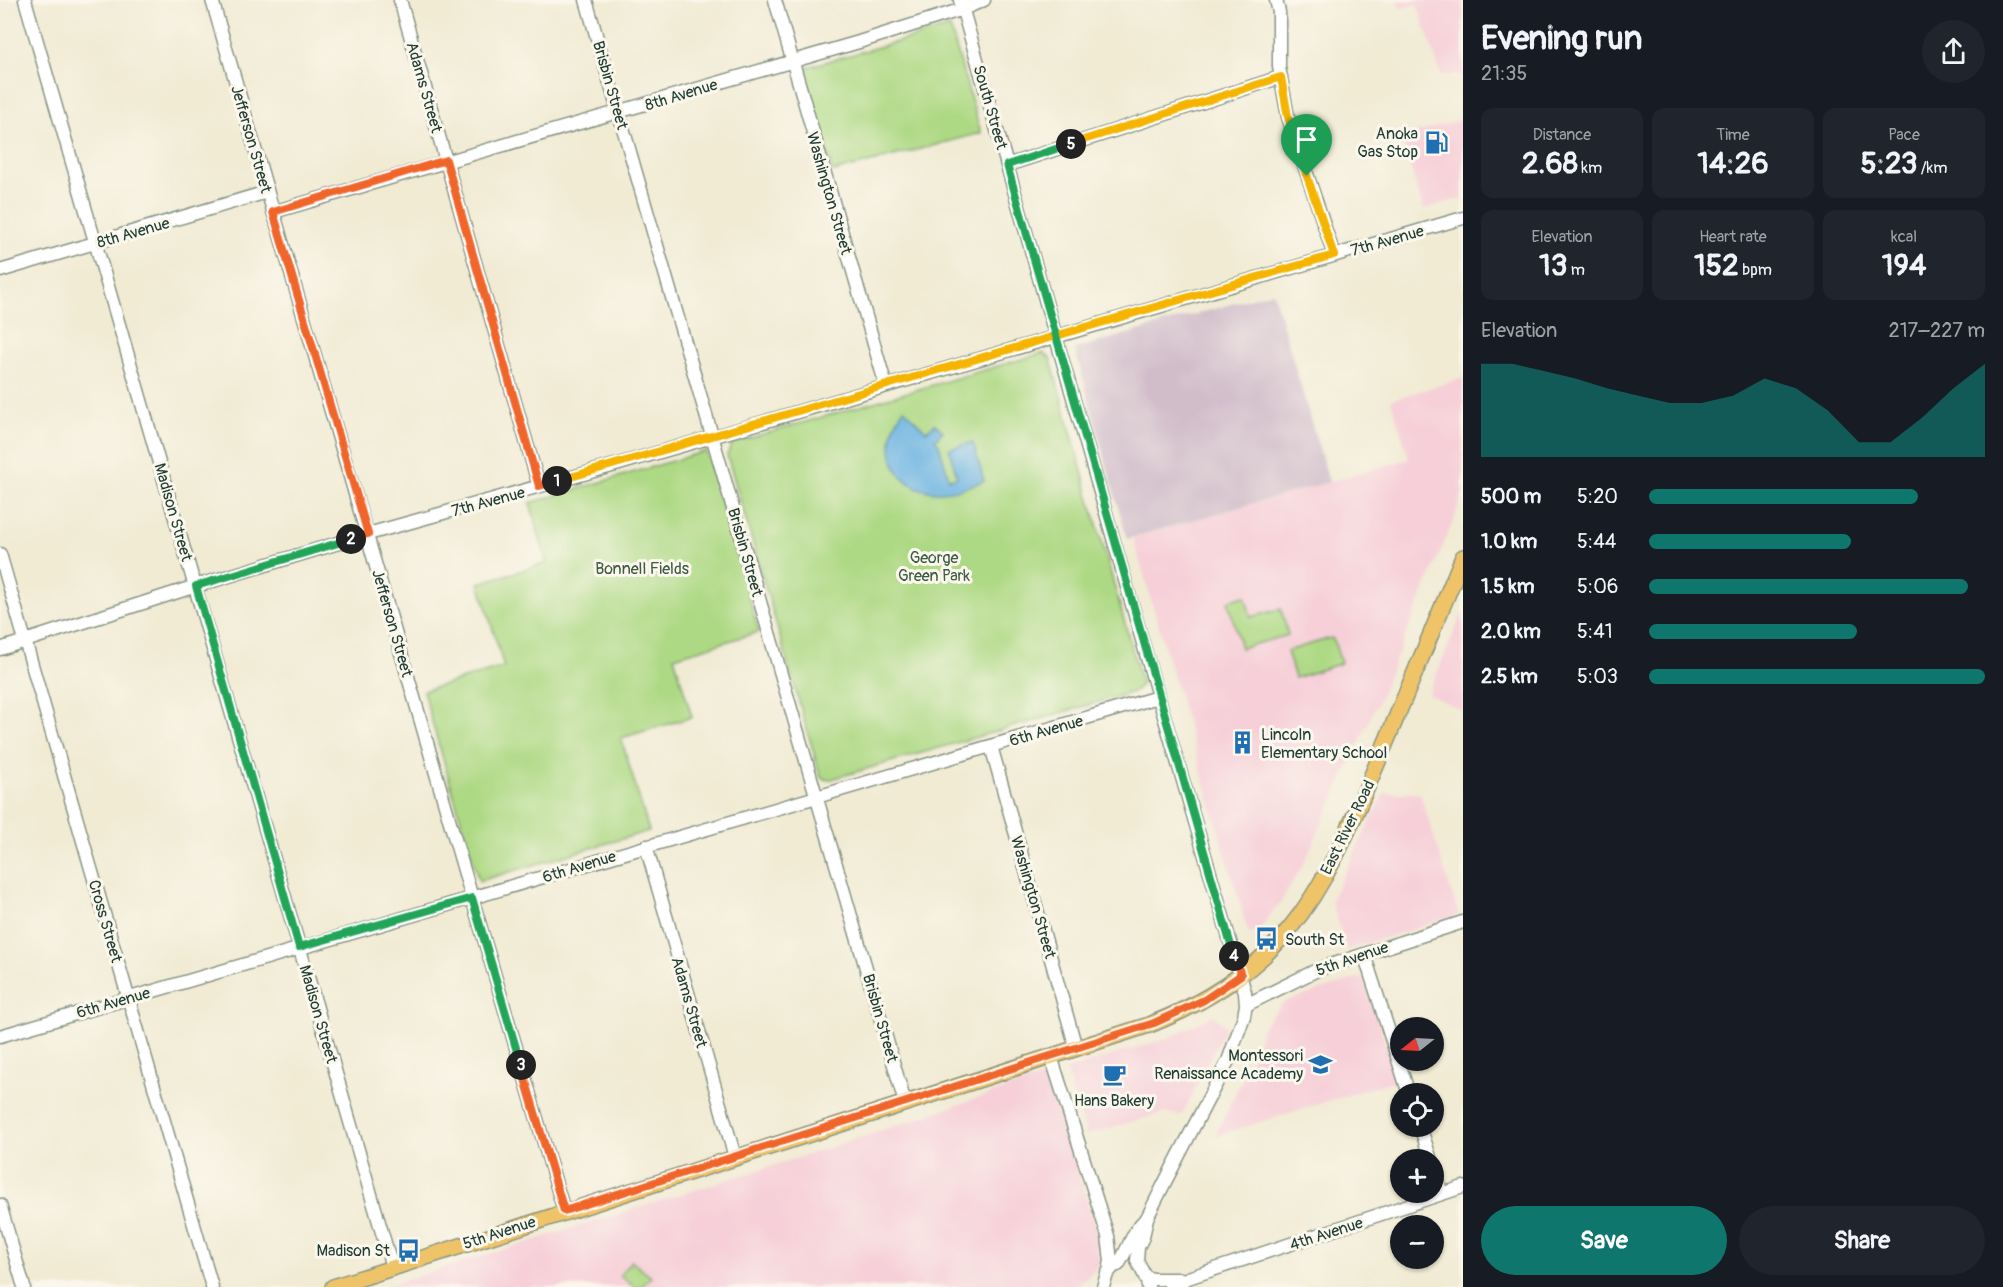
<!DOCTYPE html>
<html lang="en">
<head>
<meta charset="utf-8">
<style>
	body { margin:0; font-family:Pangolin,sans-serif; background:#20242c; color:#f1f3f6; height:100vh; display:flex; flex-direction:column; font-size:22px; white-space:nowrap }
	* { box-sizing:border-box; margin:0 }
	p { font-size:20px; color:#9ea1a6 }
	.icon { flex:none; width:33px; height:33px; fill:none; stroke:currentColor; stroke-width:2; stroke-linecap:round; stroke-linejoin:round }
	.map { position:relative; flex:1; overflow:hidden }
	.details { display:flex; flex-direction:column; background:#171b24; width:540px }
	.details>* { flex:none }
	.needle { width:39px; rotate:252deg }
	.fabs { position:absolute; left:1390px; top:1017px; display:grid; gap:12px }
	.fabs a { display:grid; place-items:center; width:54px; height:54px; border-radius:50%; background:#171b24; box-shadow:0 2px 4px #0004; font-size:30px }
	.pin { position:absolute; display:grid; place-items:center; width:51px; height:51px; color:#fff; margin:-62px -26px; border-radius:50% 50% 50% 0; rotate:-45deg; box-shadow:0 0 6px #0007 }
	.pin .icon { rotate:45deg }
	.km { position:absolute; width:30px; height:30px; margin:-15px; border-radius:50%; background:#222; color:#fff; font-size:16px; line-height:30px; text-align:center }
	.round { display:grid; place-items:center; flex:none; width:63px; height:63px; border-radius:32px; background:#20242c }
	.summary { display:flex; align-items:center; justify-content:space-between; height:102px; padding:0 18px }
	h1 { font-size:33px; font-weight:700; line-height:45px }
	.metrics { display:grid; grid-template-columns:repeat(3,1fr); gap:9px; height:102px; padding:6px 18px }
	.metrics div { display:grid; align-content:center; border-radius:12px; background:#20242c; text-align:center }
	.metrics b { font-size:30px; font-weight:700 }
	.metrics small { font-size:16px; font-weight:400 }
	.metrics p { font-size:16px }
	.chart { height:168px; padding:12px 18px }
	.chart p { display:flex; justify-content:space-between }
	.chart svg { width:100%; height:108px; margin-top:6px; fill:#0f766e; opacity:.7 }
	.primary-button { display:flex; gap:12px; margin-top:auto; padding:12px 18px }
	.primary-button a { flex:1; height:69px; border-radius:36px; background:#0f766e; color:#fff; font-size:24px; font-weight:700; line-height:69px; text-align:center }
	.primary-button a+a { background:#20242c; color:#f1f3f6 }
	ul { padding:0 18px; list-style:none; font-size:20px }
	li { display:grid; grid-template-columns:96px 72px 1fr; align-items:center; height:45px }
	li i { height:15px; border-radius:8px; background:#0f766e }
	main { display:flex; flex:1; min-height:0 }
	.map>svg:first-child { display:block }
</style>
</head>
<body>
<main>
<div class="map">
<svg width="1463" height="1287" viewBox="0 0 1463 1287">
	<rect width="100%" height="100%" fill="#fbf7ec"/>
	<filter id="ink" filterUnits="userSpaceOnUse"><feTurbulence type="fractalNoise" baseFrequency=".0167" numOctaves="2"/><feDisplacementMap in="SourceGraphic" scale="12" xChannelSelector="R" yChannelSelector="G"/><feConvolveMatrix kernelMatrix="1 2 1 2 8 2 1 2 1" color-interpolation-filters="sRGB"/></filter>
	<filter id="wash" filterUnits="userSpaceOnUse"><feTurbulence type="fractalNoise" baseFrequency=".008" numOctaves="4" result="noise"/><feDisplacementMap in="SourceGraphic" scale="24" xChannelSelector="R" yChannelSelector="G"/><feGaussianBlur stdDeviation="1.35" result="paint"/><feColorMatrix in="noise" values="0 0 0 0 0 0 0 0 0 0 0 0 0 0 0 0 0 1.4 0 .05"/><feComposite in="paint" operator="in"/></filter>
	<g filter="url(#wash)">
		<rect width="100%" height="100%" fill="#f1ebd4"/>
		<path fill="#f6cfd8" d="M1397 0H1463V75H1441L1417 4 1400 9Z
			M1463 119V198L1423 209 1401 137Z
			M1463 378V492L1456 514 1380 697 1304 863 1281 902 1260 928 1249 935 1133 538 1409 459 1391 400Z
			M1463 611V711L1428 694Z
			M1384 793H1420L1459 915 1347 950 1331 901Z
			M1364 976 1397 1080 1215 1136 1257 1048 1262 1027 1284 1002Z
			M1214 1015 1226 1027 1182 1115 1163 1113 1086 1135 1066 1070 1168 1038Z
			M1048 1075 1102 1248 1097 1249 1101 1263 1084 1281 1072 1287H383L807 1155Z"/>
		<path fill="#d1bdca" d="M1273 292 1329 482 1127 539 1075 349Z"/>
		<path fill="#aed984" stroke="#668b5c" stroke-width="1.5" d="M950 27 981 133 833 172 805 76 807 67Z
			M1043 353 1050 358 1142 684 1133 692 828 780 821 778 727 455 733 443Z
			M706 451 759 632 674 657 692 717 621 738 649 831 479 881 423 691 504 667 479 583 547 563 530 503Z
			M1245 596 1251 617 1281 609 1288 635 1241 648 1228 601Z
			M1331 638 1333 639 1341 662 1339 664 1295 678 1287 651Z
			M631 1261 651 1277 641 1287H634L620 1275Z"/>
		<path fill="#6ab3e2" stroke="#44788b" stroke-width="1.5" d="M904 409 926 431 935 424 943 431 935 440 939 444 949 479 957 477 949 449 973 442 984 481C966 487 948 495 929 491 888 484 881 439 904 409Z"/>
	</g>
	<g filter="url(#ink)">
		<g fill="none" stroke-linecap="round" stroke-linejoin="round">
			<defs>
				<path id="minor" d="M25 0 392 1267
					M212 0 472 898 564 1211
					M400 0 539 486
					M586 0 905 1103
					M775 0 886 386
					M960 0 1154 682 1245 992 1246 1005 1244 1016 1228 1061 1165 1182 1147 1218 1143 1237 1138 1247 1137 1261 1147 1280 1148 1287
					M1276 0 1279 12V67L1288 117 1334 255
					M1007 165 1281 77
					M273 212 859 42 963 9 984 0
					M0 271 267 192
					M0 554 212 1287
					M0 649 196 586 368 534 619 464 1463 218
					M991 746 1076 1048
					M646 846 735 1157
					M1364 954 1409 1094
					M1246 1005 1319 969 1463 922
					M0 1036 1158 697
					M1051 1056 1108 1236 1111 1261 1109 1271
					M1420 1126 1431 1160
					M1434 1169 1442 1194
					M0 1205 24 1287
					M1118 1265C1128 1250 1133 1229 1146 1219
					M1145 1277 1154 1279H1181
					M1103 1287 1107 1274 1113 1267
					M1170 1287 1188 1278 1463 1187"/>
				<path id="major" d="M333 1287 1149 1025C1203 1004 1253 973 1290 928 1330 879 1354 817 1379 759 1407 692 1435 625 1463 557"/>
			</defs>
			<use href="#minor" stroke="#889484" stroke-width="15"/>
			<use href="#major" stroke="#889484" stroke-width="18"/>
			<use href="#minor" stroke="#fff" stroke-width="12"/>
			<use href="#major" stroke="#efc469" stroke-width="15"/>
		</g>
	</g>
	<g fill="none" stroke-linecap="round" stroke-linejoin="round" filter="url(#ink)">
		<defs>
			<path id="split-1" d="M557 481 1334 255 1307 176"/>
			<path id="split-2" d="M351 539 368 534 273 212 446 160 539 486 557 481"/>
			<path id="split-3" d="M351 539 196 586 299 947 472 898 521 1065"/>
			<path id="split-4" d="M521 1065 564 1211 1154 1023 1204 1000 1241 975 1234 956"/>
			<path id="split-5" d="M1071 144 1007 165 1234 956"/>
			<path id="split-6" d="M1071 144 1281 77 1288 117 1307 176"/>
		</defs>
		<use href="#split-1" stroke="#fff" stroke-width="12"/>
		<use href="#split-2" stroke="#fff" stroke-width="12"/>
		<use href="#split-3" stroke="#fff" stroke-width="12"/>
		<use href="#split-4" stroke="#fff" stroke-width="12"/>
		<use href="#split-5" stroke="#fff" stroke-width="12"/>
		<use href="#split-6" stroke="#fff" stroke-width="12"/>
		<use href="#split-1" stroke="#f5b400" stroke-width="8"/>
		<use href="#split-2" stroke="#f0652b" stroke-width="8"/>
		<use href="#split-3" stroke="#22a559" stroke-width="8"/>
		<use href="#split-4" stroke="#f0652b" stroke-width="8"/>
		<use href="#split-5" stroke="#22a559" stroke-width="8"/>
		<use href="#split-6" stroke="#f5b400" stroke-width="8"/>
	</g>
	<defs>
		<symbol id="fuel-bare" viewBox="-9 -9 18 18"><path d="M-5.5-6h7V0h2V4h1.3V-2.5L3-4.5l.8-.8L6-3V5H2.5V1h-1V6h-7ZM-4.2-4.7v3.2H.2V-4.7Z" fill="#1f6fb2" stroke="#fbf7ec" stroke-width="2.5" paint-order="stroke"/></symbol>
		<symbol id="building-bare" viewBox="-9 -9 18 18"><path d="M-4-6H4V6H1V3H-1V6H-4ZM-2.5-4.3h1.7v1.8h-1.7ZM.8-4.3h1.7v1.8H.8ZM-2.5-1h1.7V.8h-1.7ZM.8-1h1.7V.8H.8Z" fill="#1f6fb2" stroke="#fbf7ec" stroke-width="2.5" paint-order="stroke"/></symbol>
		<symbol id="bus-bare" viewBox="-9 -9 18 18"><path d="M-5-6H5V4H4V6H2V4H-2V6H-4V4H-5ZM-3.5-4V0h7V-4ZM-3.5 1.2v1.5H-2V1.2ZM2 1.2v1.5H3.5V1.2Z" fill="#1f6fb2" stroke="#fbf7ec" stroke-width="2.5" paint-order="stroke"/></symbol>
		<symbol id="school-bare" viewBox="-9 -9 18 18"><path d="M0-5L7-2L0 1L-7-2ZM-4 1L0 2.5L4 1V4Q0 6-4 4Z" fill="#1f6fb2" stroke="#fbf7ec" stroke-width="2.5" paint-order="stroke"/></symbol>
		<symbol id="cafe-bare" viewBox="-9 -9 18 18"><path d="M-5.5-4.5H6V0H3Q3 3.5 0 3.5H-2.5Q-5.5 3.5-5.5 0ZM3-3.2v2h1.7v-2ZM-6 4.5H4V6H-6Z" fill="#1f6fb2" stroke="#fbf7ec" stroke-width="2.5" paint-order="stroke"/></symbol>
	</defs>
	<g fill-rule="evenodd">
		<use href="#fuel-bare" x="1420" y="126" width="33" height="33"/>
		<use href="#building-bare" x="1226" y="726" width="33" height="33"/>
		<use href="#bus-bare" x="1250" y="922" width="33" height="33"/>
		<use href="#school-bare" x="1304" y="1048" width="33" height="33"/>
		<use href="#cafe-bare" x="1098" y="1058" width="33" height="33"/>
		<use href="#bus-bare" x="392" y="1234" width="33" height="33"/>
	</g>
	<g text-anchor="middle" stroke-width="6" stroke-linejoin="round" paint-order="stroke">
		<g font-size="16" fill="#1f3d34" stroke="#fbf7ec">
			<text transform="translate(611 85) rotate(74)" y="6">Brisbin Street</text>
			<text transform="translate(425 87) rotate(74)" y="6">Adams Street</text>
			<text transform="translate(681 94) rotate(-17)" y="6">8th Avenue</text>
			<text transform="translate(991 107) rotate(74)" y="6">South Street</text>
			<text transform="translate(252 139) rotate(74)" y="6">Jefferson Street</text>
			<text transform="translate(830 193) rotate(74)" y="6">Washington Street</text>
			<text transform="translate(133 232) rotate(-16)" y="6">8th Avenue</text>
			<text transform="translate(1387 240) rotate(-16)" y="6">7th Avenue</text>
			<text transform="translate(488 501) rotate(-15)" y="6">7th Avenue</text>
			<text transform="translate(174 512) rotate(74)" y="6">Madison Street</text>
			<text transform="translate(746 552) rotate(74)" y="6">Brisbin Street</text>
			<text transform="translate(393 623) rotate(74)" y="6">Jefferson Street</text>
			<text transform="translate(1046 730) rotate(-16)" y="6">6th Avenue</text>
			<text transform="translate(1347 827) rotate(-64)" y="6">East River Road</text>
			<text transform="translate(579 866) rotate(-17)" y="6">6th Avenue</text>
			<text transform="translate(1034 897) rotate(74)" y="6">Washington Street</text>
			<text transform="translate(106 921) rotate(74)" y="6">Cross Street</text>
			<text transform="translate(1352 958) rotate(-19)" y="6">5th Avenue</text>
			<text transform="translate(113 1002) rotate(-16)" y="6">6th Avenue</text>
			<text transform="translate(690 1002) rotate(74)" y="6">Adams Street</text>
			<text transform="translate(319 1014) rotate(74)" y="6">Madison Street</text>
			<text transform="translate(881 1018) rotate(74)" y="6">Brisbin Street</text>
			<text transform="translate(499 1232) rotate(-18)" y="6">5th Avenue</text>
			<text transform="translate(1326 1233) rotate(-18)" y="6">4th Avenue</text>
		</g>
		<g font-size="16" fill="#1f3d34" stroke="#fbf7ec" text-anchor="end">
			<text x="1418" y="139">Anoka<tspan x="1418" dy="18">Gas Stop</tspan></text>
			<text x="1261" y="740" text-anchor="start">Lincoln<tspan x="1261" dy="18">Elementary School</tspan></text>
			<text x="1285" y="945" text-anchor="start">South St</text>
			<text x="1303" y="1061">Montessori<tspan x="1303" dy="18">Renaissance Academy</tspan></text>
			<text x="1114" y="1106" text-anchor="middle">Hans Bakery</text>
			<text x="390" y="1256">Madison St</text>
		</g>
		<g font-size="16" fill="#3c5c44" stroke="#fbf7ec">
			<text x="934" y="563">George<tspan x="934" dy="18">Green Park</tspan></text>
			<text x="642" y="574">Bonnell Fields</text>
		</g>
	</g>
</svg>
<div class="fabs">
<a><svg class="needle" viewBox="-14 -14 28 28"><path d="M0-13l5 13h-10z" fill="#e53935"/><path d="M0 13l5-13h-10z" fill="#9ea1a6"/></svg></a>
<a><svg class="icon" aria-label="locate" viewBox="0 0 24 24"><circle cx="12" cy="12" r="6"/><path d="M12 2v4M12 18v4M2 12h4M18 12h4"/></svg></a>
<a>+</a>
<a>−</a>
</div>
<div class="pin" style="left:1307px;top:176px;background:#1e9e55"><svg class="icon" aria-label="arrive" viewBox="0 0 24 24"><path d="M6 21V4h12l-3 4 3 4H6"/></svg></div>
<b class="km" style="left:557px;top:481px">1</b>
<b class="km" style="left:351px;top:539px">2</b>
<b class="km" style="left:521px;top:1065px">3</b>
<b class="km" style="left:1234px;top:956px">4</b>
<b class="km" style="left:1071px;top:144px">5</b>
</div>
<section class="details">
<div class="summary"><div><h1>Evening run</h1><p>21:35</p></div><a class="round"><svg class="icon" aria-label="share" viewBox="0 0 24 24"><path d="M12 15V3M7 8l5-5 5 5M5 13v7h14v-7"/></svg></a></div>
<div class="metrics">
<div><p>Distance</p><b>2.68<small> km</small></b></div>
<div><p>Time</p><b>14:26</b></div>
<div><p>Pace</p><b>5:23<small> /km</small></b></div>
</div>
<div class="metrics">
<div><p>Elevation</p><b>13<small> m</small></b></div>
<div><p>Heart rate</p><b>152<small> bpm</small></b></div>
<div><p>kcal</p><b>194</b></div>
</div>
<div class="chart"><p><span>Elevation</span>217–227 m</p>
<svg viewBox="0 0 160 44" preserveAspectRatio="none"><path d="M0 44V6L10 6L20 9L30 12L40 16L50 19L60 22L70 22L80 19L90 12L100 16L110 25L120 38L130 38L140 28L150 16L160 6V44z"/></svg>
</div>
<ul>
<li><b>500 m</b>5:20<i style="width:80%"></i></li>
<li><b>1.0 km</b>5:44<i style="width:60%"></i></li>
<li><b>1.5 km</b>5:06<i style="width:95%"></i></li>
<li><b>2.0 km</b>5:41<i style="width:62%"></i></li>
<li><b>2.5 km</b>5:03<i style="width:100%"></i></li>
</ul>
<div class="primary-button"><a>Save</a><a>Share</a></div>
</section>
</main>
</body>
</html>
